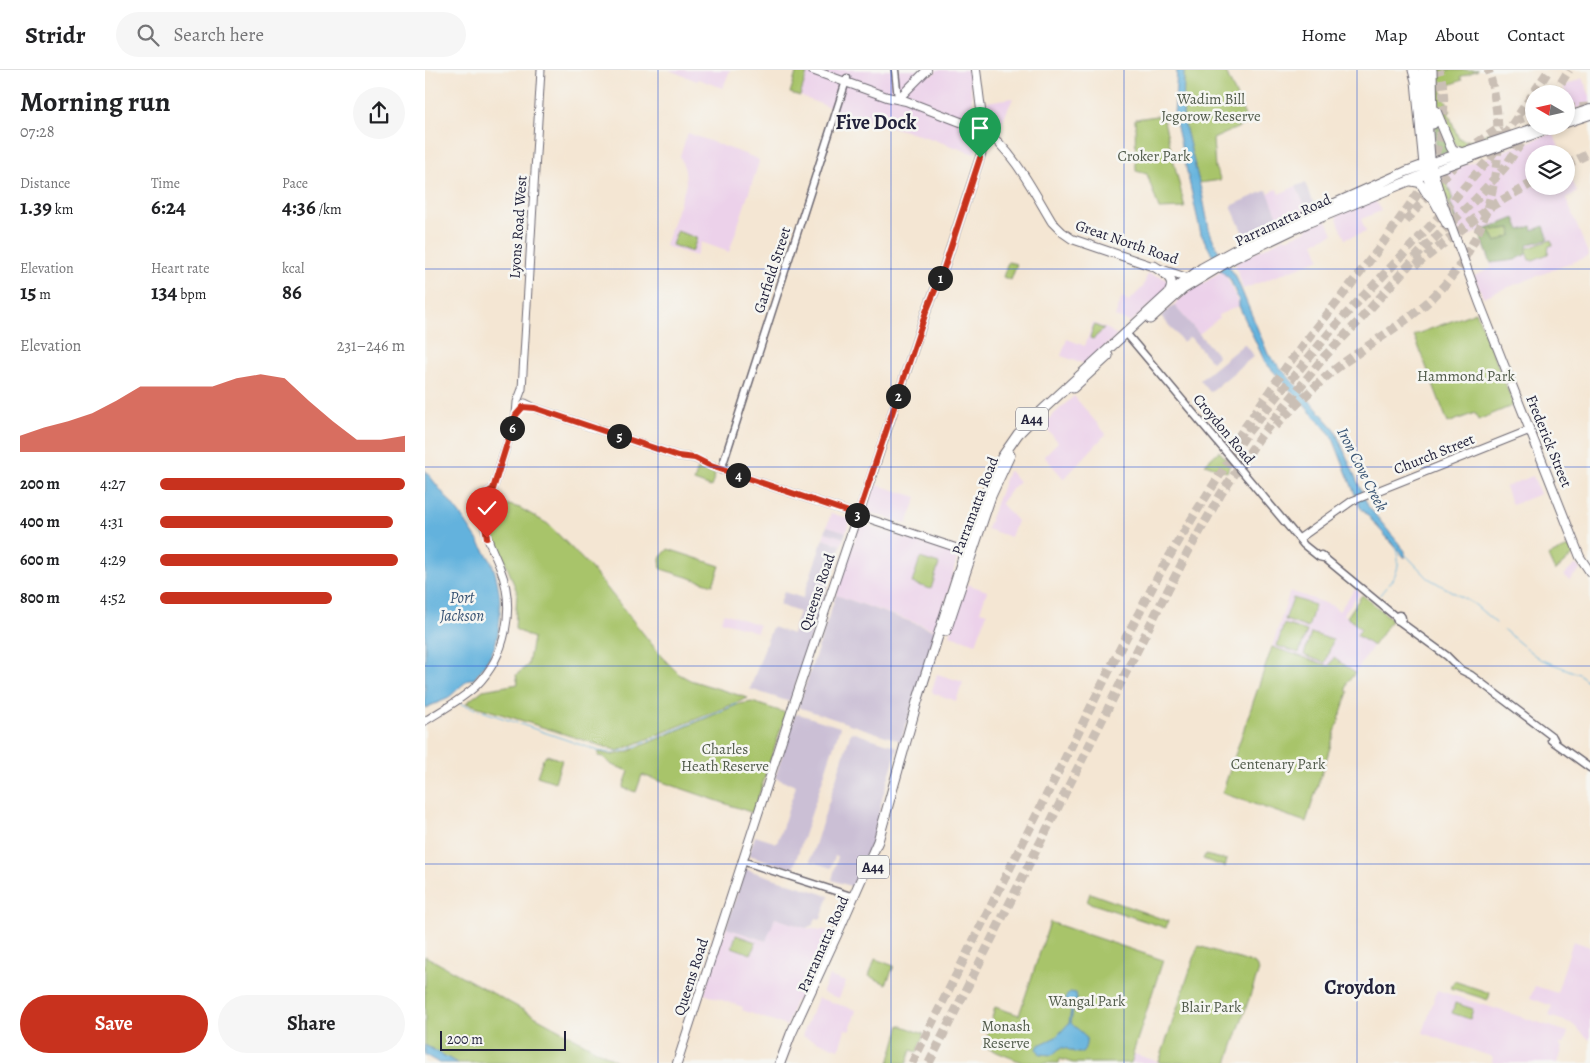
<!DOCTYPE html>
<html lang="en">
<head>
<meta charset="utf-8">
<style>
	body { margin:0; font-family:Alegreya,serif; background:#f6f6f6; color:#202124; height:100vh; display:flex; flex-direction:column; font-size:19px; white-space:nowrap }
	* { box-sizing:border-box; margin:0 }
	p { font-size:16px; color:#757577 }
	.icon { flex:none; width:28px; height:28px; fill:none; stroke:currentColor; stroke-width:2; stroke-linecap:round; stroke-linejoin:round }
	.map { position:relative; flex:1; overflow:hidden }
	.details { display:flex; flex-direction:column; background:#fff; width:425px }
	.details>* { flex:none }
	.needle { width:32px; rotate:279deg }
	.fabs { position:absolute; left:1100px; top:15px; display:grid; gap:10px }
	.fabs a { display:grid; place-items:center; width:50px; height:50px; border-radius:50%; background:#fff; box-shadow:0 2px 8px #0003; font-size:25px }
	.scale { position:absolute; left:15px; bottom:12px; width:126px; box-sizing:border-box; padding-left:5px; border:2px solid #22223b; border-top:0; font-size:14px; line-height:18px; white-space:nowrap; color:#22223b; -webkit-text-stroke:4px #f6f6f2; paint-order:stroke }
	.pin { position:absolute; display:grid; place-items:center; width:42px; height:42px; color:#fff; margin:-51px -21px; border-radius:50% 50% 50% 0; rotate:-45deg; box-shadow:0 0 5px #0007 }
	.pin .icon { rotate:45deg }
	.km { position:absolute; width:25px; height:25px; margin:-12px; border-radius:50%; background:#222; color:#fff; font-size:14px; line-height:25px; text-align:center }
	.round { display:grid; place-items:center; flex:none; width:52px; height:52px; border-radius:26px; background:#f6f6f6 }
	.head { display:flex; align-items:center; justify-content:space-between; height:85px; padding:0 20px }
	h1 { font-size:28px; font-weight:700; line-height:38px }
	.figures { display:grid; grid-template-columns:repeat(3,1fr); gap:8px; height:85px; padding:5px 20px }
	.figures div { display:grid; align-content:center }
	.figures b { font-size:21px; font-weight:700 }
	.figures small { font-size:14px; font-weight:400 }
	.figures p { font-size:14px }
	.chart { height:140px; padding:10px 20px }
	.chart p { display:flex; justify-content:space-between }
	.chart svg { width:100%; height:90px; margin-top:5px; fill:#c8321e; opacity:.7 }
	.cta { display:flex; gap:10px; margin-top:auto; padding:10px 20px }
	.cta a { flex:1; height:58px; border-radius:30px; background:#c8321e; color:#fff; font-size:20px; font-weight:700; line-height:58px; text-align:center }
	.cta a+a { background:#f6f6f6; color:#202124 }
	ul { padding:0 20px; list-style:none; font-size:16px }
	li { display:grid; grid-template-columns:80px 60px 1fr; align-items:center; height:38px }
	li i { height:12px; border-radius:6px; background:#c8321e }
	header { display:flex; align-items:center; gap:30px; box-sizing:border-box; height:70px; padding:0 25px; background:#fff; border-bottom:1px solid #e0e0e0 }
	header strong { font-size:24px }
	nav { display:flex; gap:28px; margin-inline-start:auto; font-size:18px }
	.search { width:350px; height:45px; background:#f6f6f6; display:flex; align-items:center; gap:12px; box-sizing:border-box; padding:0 18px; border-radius:28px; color:#757577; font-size:19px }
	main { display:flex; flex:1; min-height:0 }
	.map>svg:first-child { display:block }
</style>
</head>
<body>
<header>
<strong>Stridr</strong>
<div class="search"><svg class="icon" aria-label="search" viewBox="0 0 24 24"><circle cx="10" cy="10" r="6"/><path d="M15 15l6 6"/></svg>Search here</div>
<nav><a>Home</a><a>Map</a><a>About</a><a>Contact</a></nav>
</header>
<main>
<section class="details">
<div class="head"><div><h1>Morning run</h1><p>07:28</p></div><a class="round"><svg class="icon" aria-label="share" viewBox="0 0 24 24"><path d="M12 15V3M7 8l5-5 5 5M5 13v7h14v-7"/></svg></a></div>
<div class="figures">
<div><p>Distance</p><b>1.39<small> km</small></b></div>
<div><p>Time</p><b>6:24</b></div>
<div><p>Pace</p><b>4:36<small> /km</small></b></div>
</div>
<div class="figures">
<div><p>Elevation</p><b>15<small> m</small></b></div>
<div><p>Heart rate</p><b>134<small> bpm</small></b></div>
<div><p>kcal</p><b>86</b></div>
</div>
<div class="chart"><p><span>Elevation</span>231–246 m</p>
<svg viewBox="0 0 160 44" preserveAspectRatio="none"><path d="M0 44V36L10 32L20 29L30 25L40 19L50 12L60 12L70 12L80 12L90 8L100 6L110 8L120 19L130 29L140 38L150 38L160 36V44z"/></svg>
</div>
<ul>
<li><b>200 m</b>4:27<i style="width:100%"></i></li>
<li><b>400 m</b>4:31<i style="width:95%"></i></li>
<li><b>600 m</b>4:29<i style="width:97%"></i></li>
<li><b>800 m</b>4:52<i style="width:70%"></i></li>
</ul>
<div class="cta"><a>Save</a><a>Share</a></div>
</section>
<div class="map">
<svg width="1165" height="993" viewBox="0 0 1165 993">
	<rect width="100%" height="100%" fill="#f6f6f2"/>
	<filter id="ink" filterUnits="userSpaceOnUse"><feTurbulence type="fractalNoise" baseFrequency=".02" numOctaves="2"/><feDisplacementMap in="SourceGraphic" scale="10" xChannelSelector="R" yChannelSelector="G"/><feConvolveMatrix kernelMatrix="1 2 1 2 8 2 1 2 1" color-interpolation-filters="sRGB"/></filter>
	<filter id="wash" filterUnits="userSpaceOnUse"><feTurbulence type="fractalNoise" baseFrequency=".0096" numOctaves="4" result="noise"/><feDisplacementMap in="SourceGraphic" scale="20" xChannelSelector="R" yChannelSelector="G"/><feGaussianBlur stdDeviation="1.12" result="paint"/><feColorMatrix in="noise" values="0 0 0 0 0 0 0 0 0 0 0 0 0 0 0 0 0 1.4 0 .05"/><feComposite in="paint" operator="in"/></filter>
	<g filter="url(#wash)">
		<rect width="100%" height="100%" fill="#f4e6d3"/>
		<path fill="#ecd1ea" d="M244 0H305L298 18 273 9 272 11Z
			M372 0H503L506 6 512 0H544L549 48 555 67 549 84 504 68 419 43 375 26 382 4Z
			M1158 8 1165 26V34L1147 40 1138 16Z
			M588 28 573 61 563 55 561 32Z
			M263 63 333 89 334 92 304 182 276 172 271 186 240 176 261 114 260 100 255 86Z
			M1128 63 1137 84H1109V116H1141V95L1152 122 1141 128 1164 186 1058 227 1049 206 1067 198 1053 162 1037 168 1016 107 1018 103Z
			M871 116 882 141 855 152 843 123 852 119 854 124Z
			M950 130 956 141 936 149 941 162 920 169 911 146Z
			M902 150 908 164 889 172 895 189 818 219 810 193 859 168H864L881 161 883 157Z
			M796 201 803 209 814 236 793 245 794 248 774 264 749 235 763 222 772 216H775Z
			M723 203 739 208 743 212 741 221 706 252 690 247 697 227 704 231 718 217Z
			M668 253 685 260 692 266 660 294 636 286 642 269 660 276Z
			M649 326 681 364 639 409 619 386 633 372 618 354Z
			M583 401H584L594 412 585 421 576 433 592 451 586 467 562 459Z
			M1108 406 1115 424 1087 435 1080 417Z
			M449 414 492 427 482 454 443 442 442 437Z
			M406 443 425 449 421 462 402 456Z
			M435 453 529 484 532 487 523 524 511 560 411 525Z
			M400 462 419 468 416 475 398 469Z
			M1150 495H1152L1156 499 1144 510 1139 505Z
			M542 514 562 521 555 541 562 543 551 574 525 565Z
			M930 519 935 523 918 544 937 559 933 565 948 576 930 603 909 588 904 596 847 577 865 521 908 536 914 541Z
			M299 543 334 555 332 562 296 551Z
			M512 604 538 612 531 631 508 623 507 620Z
			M350 848 381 858 405 861 373 931H370L362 956 317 940 318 937 279 924 301 858 340 871Z
			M1148 871 1165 877V970L1146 953 1124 946 1127 936 1105 928 1110 916 1132 923Z
			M404 906 421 912 414 928 398 923V921Z
			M1012 920 1143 962 1139 974H1135V976L1138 977 1133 993H1067L1068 987 998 963Z
			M393 928 431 940 425 960 420 959 414 979 377 966Z
			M709 984 738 993H706Z"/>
		<path fill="#cbbfd5" d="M880 113 891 138 882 141 871 116Z
			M842 120 855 152 822 168H820L806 136Z
			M749 235 793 286 787 292 765 267 758 272 736 246Z
			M819 274 829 286 785 322 775 310Z
			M402 456 421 462 419 468 400 462Z
			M398 469 416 475 365 632 325 619 347 557 367 564 374 542 354 535 359 522 378 528Z
			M411 525 511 561 476 671 373 637Z
			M374 644 415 657 368 799 324 785 330 766 352 773 371 716 350 708 370 645Z
			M426 662 473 677 457 729 448 771 428 817 407 810 413 786H410L406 798 385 791Z
			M320 799 404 826 396 849 391 848 388 855 381 858 350 848 341 871 301 858Z"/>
		<path fill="#a8c46a" stroke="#657352" d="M372 0 382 4 375 26 365 23Z
			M759 0H800L823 53 788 69 790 98 796 110 774 113 758 48Z
			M1013 0H1053L1035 7 1037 10 1017 18 1016 20 1023 35 1014 38 1012 25Z
			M1025 39 1026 41 1023 42 1033 67C1043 76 1057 65 1068 60V67L1037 78 1031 76 1016 42Z
			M739 45V51L760 138 734 139 722 104 711 101 710 49Z
			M1017 104 1018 111 1021 110 1028 130 1025 132 1032 150 1030 151 1016 113Z
			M1067 157 1068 160 1086 158 1087 165 1071 172 1064 158Z
			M252 161 272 168 267 182 247 175Z
			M1126 170 1128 175 1124 176 1123 184 1108 190H1104L1100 179Z
			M583 192 592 194 586 210 578 207Z
			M1051 242 1089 335 1053 350 1050 343 1023 353 989 265Z
			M669 255 679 259 668 269 665 268Z
			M794 381 805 394 802 402 780 394Z
			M273 399 289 404 290 406 286 417 269 411Z
			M69 431 95 438 123 454 166 498 237 587 254 604 265 610 323 628 193 681 41 633 58 620 93 614 91 605 103 595 108 568 90 559 92 522 75 479 66 461V444Z
			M1145 476 1149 484 1130 501 1123 486Z
			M243 479 295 496 288 515 236 499 235 488Z
			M495 488 514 494 506 519 487 513Z
			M937 525 967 549 948 576 932 565 936 559 922 547Z
			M868 528 890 535 883 558 860 550Z
			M859 554 882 561 874 583 852 576Z
			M886 563 908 570 900 593 879 585Z
			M847 577 904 596 909 588 930 603 922 613 921 620 923 622 881 752 797 723Z
			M327 632 361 643 328 743 217 705 211 722 198 718 204 701 187 695 178 687 173 686 174 682 187 685 202 682 314 634Z
			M122 685 137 690 130 712 112 706 118 689Z
			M780 785 802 790 800 797 778 789Z
			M665 823 743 851 741 858 662 832Z
			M625 852 738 890 708 983 709 984 706 993H648L635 989 634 993H599L559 977 570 937 594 945Z
			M311 865 331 872 326 884 307 877Z
			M774 876 830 894 834 900 802 993H738L734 992 772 879Z
			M0 886 195 993H32L0 975Z
			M450 889 469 896 461 914 444 906Z
			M1029 911 1065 923 1063 930 1026 918Z
			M1030 933 1048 939 1045 949 1027 943Z
			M475 955 499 964 492 982 486 980 482 993H464Z"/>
		<path fill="#86aa5e" stroke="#54664c" d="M1011 50 1026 82 1011 84 1010 55Z
			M1090 148 1095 160 1107 156 1108 160 1119 156 1123 167 1122 170 1103 174 1100 185 1090 190 1066 193 1054 162 1064 158 1071 172 1087 165 1086 158 1068 160 1067 157Z"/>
		<path fill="#63b2dd" stroke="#426a8c" d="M752 0H759L758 48 778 128 784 159 791 177 811 207 843 284 909 358 943 436 980 481V488L935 437 907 366 840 292 814 236V231L805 209 796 201 776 164 749 44Z
			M0 400 40 451 66 491C76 515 78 547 71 572 67 585 58 598 49 609H44L22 629 0 638Z
			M645 922 651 923 652 929 648 939 646 953C650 958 657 961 660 966 662 969 661 971 661 974 657 993 644 976 636 978 633 979 630 983 627 985L615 984 612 979 614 975 631 967 644 953 646 940 640 928Z
			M0 975 32 993H14L0 985Z"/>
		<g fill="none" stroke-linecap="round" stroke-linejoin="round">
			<path stroke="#63b2dd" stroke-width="1" d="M979 483 1003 508 1049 534 1071 553
				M954 526C967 509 978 502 971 479
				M1079 560 1108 584 1115 589 1154 604 1165 613
				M34 633 174 681 187 683 202 680 312 634"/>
		</g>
	</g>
	<g filter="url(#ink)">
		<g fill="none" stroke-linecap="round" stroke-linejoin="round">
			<path stroke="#cabfb5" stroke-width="9" stroke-dasharray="9 4.5" stroke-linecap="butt" d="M1129 24 1144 0
				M1141 38 1165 37
				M1090 51 1109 44
				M1042 82 1049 75 1076 57
				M1141 95 1165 83
				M1006 97C1017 66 1024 33 1014 0
				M981 151 1033 91
				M991 195 1065 137 1109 112
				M850 356C872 334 893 312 917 294 946 273 977 255 1004 231 1066 174 1088 80 1063 0
				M812 369 864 293 953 180 1001 112
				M487 993 695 579 738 497 771 442 822 363 910 256 1010 151 1064 89 1124 0
				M504 993 732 541 763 482 796 424 835 367 899 287 934 251 1000 177 1050 130 1080 97 1109 54"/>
			<defs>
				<path id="tertiary" d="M470 0 473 29
					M701 263 879 475 894 487 898 488
					M296 400 422 8
					M896 485 971 547
					M971 548a3 3 0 1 1 6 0a3 3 0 1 1-6 0Z
					M974 551 1022 586 1036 600 1046 605 1128 667 1130 671
					M1126 670 1165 698
					M317 791 429 827"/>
				<path id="secondary" d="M100 333 110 338 253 386 269 388 286 396 544 482
					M68 419 91 345 92 332 97 319 116 0
					M875 468 927 431 1105 360
					M0 651C17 640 36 630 51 616 81 586 91 538 75 498 66 474 50 453 65 426L63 422 68 419"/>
				<path id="primary" d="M387 0 462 27 481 31 559 61C587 78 610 124 627 152L637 162 647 169 756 206 762 208 765 212
					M473 29 502 0
					M1141 47 1165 39
					M1141 53 1165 45
					M1132 56 1008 101 1017 131 1055 234 1155 487 1165 502
					M984 111 995 113 1003 126 1007 128
					M1022 155 1008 129 999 95 1115 56
					M252 993 367 639 430 452 436 438 501 242 518 201 560 72 551 0"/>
				<path id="trunk" d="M998 0 1005 88 1008 101
					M1007 0 1008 54
					M1011 41 1026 77 1028 80 1038 83
					M729 196C740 204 752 209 744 223
					M725 249 758 219 809 188 882 153 1008 101
					M648 318 683 286
					M521 561 566 426 585 385
					M355 993 366 964 412 864 453 771 492 632 540 481 569 402 577 387 593 364 612 345 744 223 777 198 828 170 980 102 999 95 991 11 988 0"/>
				<path id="motorway" d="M989 0 991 6"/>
			</defs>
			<use href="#tertiary" stroke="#6c6770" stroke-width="9"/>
			<use href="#secondary" stroke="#6c6770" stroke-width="9"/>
			<use href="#primary" stroke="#6c6770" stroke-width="10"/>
			<use href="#trunk" stroke="#6c6770" stroke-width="11"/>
			<use href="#motorway" stroke="#6c6770" stroke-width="11"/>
			<use href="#tertiary" stroke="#fff" stroke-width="6"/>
			<use href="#secondary" stroke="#fff" stroke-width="7"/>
			<use href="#primary" stroke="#fff" stroke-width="8"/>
			<use href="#trunk" stroke="#fff" stroke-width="9"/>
			<use href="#motorway" stroke="#fff" stroke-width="9"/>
		</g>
	</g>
	<g fill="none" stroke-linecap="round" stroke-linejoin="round" filter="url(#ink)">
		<defs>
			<path id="route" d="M62 468 59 449 65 426 63 422 68 419 91 345 98 337 110 338 253 386 270 388 286 396 433 445 501 242 518 201 555 88"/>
		</defs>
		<use href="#route" stroke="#fff" stroke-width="10"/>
		<use href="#route" stroke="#c8321e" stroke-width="6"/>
	</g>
	<path fill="none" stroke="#1d4ed8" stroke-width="1" stroke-opacity="0.55" d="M233 0V993M466 0V993M699 0V993M932 0V993M0 199H1165M0 397H1165M0 596H1165M0 794H1165"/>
	<g text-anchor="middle" stroke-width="5" stroke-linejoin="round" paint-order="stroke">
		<g fill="#f6f6f2" stroke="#626272" stroke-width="1">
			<rect x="591" y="337.5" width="32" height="23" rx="4"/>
			<rect x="432" y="785.5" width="32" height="23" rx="4"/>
		</g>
		<g font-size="14" font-weight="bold" fill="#22223b">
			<text x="607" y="354">A44</text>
			<text x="448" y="802">A44</text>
		</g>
		<g font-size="15" fill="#515b4b" stroke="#f6f6f2">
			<text x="786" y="34">Wadim Bill<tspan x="786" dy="17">Jegorow Reserve</tspan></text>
			<text x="729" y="91">Croker Park</text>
			<text x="1041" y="311">Hammond Park</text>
			<text x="300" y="684">Charles<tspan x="300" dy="17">Heath Reserve</tspan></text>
			<text x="853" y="699">Centenary Park</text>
			<text x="662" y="936">Wangal Park</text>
			<text x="786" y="942">Blair Park</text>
			<text x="581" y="961">Monash<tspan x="581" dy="17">Reserve</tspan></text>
		</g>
		<g font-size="15" fill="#22223b" stroke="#f6f6f2">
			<text transform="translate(858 150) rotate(-25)" y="5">Parramatta Road</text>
			<text transform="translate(93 157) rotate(-86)" y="5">Lyons Road West</text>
			<text transform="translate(702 172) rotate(19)" y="5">Great North Road</text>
			<text transform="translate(347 200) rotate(-72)" y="5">Garfield Street</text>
			<text transform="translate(799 359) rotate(50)" y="5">Croydon Road</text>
			<text transform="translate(1124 371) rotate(68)" y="5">Frederick Street</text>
			<text transform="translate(1009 384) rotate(-22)" y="5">Church Street</text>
			<text transform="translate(550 436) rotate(-69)" y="5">Parramatta Road</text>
			<text transform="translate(392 522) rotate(-71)" y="5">Queens Road</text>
			<text transform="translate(398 874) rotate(-66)" y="5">Parramatta Road</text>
			<text transform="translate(266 907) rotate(-72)" y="5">Queens Road</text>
		</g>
		<g font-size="16" font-style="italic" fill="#395474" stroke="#f6f6f2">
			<text transform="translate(938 399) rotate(63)" y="6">Iron Cove Creek</text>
			<text x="37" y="533">Port<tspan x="37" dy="18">Jackson</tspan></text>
		</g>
		<g font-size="20" font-weight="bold" fill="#22223b" stroke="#f6f6f2">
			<text x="451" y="59">Five Dock</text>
			<text x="935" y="924">Croydon</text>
		</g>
	</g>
</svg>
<div class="fabs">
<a><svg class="needle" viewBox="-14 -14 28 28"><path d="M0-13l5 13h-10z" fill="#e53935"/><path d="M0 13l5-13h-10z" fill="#757577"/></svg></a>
<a><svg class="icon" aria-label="layers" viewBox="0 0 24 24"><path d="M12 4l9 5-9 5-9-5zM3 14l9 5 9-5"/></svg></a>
</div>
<div class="scale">200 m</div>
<div class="pin" style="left:555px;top:88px;background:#1e9e55"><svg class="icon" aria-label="arrive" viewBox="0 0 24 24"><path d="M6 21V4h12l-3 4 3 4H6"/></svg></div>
<div class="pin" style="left:62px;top:468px;background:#d93025"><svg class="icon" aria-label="check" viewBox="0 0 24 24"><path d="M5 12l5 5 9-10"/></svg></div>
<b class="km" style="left:515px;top:208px">1</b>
<b class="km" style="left:473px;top:326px">2</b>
<b class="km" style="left:432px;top:445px">3</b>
<b class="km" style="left:313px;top:405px">4</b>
<b class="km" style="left:194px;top:366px">5</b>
<b class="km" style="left:87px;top:358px">6</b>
</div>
</main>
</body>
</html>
